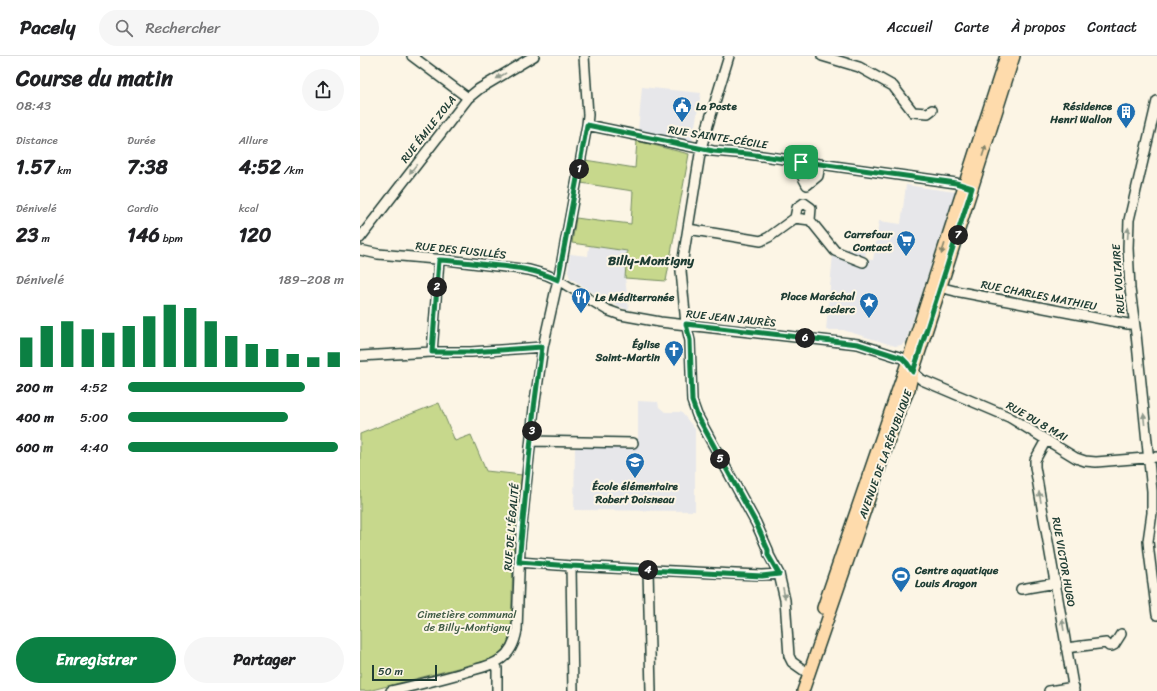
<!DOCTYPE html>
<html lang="fr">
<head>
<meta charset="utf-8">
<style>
	body { margin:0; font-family:Sriracha,sans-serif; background:#f6f6f6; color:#202124; height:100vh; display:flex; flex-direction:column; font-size:15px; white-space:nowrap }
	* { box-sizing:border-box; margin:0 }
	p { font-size:13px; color:#757577 }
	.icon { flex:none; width:22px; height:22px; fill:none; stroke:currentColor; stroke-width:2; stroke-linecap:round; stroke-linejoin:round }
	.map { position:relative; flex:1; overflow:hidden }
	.sheet { display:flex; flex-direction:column; background:#fff; width:360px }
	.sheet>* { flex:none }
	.scale { position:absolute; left:12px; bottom:10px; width:65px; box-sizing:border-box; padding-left:4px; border:2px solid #1f3d34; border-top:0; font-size:11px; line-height:14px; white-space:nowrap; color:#1f3d34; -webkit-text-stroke:3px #fcf5e5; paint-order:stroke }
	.pin { position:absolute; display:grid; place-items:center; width:34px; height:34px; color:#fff; margin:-17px; border-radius:8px; box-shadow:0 2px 6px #0006 }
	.km { position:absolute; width:20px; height:20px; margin:-10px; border-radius:50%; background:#222; color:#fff; font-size:11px; line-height:20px; text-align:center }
	.round { display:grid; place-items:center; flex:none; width:42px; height:42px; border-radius:21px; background:#f6f6f6 }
	.overview { display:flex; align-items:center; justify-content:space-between; height:68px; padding:0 16px }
	h1 { font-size:22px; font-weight:700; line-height:30px }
	.stats { display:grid; grid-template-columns:repeat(3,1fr); gap:6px; height:68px; padding:4px 16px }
	.stats div { display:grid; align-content:center }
	.stats b { font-size:20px; font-weight:700 }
	.stats small { font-size:11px; font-weight:400 }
	.stats p { font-size:11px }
	.chart { height:112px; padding:8px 16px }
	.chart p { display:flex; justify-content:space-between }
	.chart svg { width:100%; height:72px; margin-top:4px; stroke:#0b8043; stroke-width:6 }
	.primary-button { display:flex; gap:8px; margin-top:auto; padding:8px 16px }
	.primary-button a { flex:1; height:46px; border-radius:24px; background:#0b8043; color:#fff; font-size:16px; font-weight:700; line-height:46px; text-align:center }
	.primary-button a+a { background:#f6f6f6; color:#202124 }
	ul { padding:0 16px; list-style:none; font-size:13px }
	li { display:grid; grid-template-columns:64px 48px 1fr; align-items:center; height:30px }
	li i { height:10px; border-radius:5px; background:#0b8043 }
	header { display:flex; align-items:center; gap:24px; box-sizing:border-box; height:56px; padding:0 20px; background:#fff; border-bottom:1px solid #e0e0e0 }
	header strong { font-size:19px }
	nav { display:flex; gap:22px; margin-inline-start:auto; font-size:14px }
	.search { width:280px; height:36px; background:#f6f6f6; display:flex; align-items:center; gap:10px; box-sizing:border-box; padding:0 14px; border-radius:22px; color:#757577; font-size:15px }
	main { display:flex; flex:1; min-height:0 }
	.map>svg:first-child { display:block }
</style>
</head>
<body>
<header>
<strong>Pacely</strong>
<div class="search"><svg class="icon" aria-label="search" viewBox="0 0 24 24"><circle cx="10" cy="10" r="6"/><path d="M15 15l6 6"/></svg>Rechercher</div>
<nav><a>Accueil</a><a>Carte</a><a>À propos</a><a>Contact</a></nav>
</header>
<main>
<section class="sheet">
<div class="overview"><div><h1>Course du matin</h1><p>08:43</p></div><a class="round"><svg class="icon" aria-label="share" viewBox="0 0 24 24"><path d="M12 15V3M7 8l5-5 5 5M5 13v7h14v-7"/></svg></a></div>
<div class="stats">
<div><p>Distance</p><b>1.57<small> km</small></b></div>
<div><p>Durée</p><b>7:38</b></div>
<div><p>Allure</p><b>4:52<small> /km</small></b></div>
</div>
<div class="stats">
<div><p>Dénivelé</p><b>23<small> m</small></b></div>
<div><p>Cardio</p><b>146<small> bpm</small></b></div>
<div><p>kcal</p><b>120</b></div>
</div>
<div class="chart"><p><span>Dénivelé</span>189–208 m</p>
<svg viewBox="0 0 160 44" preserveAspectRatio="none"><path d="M5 44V26M15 44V19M25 44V16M35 44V21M45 44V23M55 44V19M65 44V13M75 44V6M85 44V8M95 44V16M105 44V25M115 44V30M125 44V33M135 44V36M145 44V38M155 44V35"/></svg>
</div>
<ul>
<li><b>200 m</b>4:52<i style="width:82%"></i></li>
<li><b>400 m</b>5:00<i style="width:74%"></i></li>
<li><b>600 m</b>4:40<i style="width:97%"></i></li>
</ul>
<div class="primary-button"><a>Enregistrer</a><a>Partager</a></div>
</section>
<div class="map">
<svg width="797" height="635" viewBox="0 0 797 635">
	<rect width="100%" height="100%" fill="#fcf5e5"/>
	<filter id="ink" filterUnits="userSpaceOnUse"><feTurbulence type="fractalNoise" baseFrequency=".025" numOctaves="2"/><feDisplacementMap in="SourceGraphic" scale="8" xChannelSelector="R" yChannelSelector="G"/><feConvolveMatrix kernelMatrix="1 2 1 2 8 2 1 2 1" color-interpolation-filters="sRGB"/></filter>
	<g filter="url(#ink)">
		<path fill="#e7e7ea" d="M282 31 341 37 332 86 278 75Z
			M546 129 595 136 546 285 542 289 535 290 483 274H466L473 198 480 192 506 195 505 203 513 204 519 165 541 168Z
			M229 190 268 195 265 222 269 254 246 245 210 222 208 216 210 198 228 200Z
			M278 345 298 346 299 351 305 356H321L335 373V455L214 454 215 391H278Z"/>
		<path fill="#c7d88c" stroke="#738a60" d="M277 85 329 98 306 225 265 222 267 195 212 187 216 162 245 166V165L271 168 273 135 221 127 225 104 275 112Z
			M79 347 95 385 111 379 126 415 162 419 153 500 151 578C147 591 140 598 129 604L8 635H0V378Z"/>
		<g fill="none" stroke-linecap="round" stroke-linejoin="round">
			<defs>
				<path id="minor" d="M52 0 108 42
					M369 0 341 92 321 215 326 268 330 285 332 345 337 359 396 467 408 494 409 499 419 518 425 544 429 600 432 606 449 618
					M462 0 499 11 533 30 553 56 568 57 572 54
					M797 45 769 164 768 192 770 233 776 278 792 435V457L788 485 789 496 797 559
					M227 69 353 95 388 98 596 127 611 131
					M441 106 440 116 447 129 458 120 460 109
					M435 162 450 164 451 152 444 147
					M450 164 475 195 503 206
					M328 173 401 185 409 181 435 162 437 152 444 147
					M0 182 108 42 119 33 174 0
					M0 194 18 198 87 204 169 214 187 219 198 224 247 254 261 259 300 266 498 288 542 302 547 307 553 316 562 324 649 361 716 402 725 405 736 406 797 401
					M79 204 72 296H111L183 291
					M575 230 595 235 768 268H774
					M0 300 72 296
					M686 384 675 404V411L714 635
					M171 385 273 387
					M159 506 211 510 375 518 402 519 419 518
					M211 510 213 635
					M288 514 291 635
					M661 533 696 527
					M706 592 746 587 749 590H752L754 589 761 578
					M133 608 137 612V635
					M31 635C57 629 83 623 109 615 120 612 132 610 141 603 151 596 155 586 157 574L160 488 174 352 183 291 201 210 227 69 228 59 224 0
					M689 635 714 631"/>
				<path id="major" d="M463 552 547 307 646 0
					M443 635 537 361 549 333 553 316 589 205 654 0"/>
			</defs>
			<use href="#minor" stroke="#1f3d34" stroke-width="12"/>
			<use href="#major" stroke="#1f3d34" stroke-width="14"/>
			<use href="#minor" stroke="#fcf5e5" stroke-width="9"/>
			<use href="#major" stroke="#fedbac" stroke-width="11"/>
		</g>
		<defs><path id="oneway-solid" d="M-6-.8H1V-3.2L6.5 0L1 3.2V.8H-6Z"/></defs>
		<g fill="#8e998c">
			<use href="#oneway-solid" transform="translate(141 20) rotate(149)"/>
			<use href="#oneway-solid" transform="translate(53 113) rotate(128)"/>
			<use href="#oneway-solid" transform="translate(768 177) rotate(-86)"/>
			<use href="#oneway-solid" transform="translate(784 363) rotate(-96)"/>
			<use href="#oneway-solid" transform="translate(680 441) rotate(-100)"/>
			<use href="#oneway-solid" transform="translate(424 537) rotate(79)"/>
			<use href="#oneway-solid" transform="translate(703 569) rotate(-99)"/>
		</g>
		<g fill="#83846a">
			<use href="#oneway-solid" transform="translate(624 95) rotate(-72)"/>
			<use href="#oneway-solid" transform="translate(583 193) rotate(108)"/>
		</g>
	</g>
	<g fill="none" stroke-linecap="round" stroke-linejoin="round" filter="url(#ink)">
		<defs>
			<path id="route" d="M227 69 353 95 388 98 596 127 612 132 553 316 547 307 542 302 498 288 326 268 330 284 332 345 337 359 396 467 408 494V499L419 518 402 520 211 510 159 506 174 352 182 291 111 296H72L79 204C96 205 112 207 129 209 152 211 176 213 198 224Z"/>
		</defs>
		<use href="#route" stroke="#fff" stroke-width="8"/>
		<use href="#route" stroke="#0b8043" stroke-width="5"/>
	</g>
	<defs>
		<symbol id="civic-pin" viewBox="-11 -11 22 30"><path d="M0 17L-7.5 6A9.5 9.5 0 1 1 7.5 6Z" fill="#1f6fb2" stroke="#fcf5e5"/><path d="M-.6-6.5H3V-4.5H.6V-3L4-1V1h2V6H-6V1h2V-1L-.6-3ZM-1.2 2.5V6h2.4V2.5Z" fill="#fff"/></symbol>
		<symbol id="building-pin" viewBox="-11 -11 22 30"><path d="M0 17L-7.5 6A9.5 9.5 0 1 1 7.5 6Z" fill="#1f6fb2" stroke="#fcf5e5"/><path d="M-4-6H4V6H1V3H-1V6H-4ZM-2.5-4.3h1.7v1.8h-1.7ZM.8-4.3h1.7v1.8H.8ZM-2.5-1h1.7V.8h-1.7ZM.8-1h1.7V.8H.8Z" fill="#fff"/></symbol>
		<symbol id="supermarket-pin" viewBox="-11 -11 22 30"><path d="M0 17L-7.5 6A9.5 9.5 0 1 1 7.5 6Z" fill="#1f6fb2" stroke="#fcf5e5"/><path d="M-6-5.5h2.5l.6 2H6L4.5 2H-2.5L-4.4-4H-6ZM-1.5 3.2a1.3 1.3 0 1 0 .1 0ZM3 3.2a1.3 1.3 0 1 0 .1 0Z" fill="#fff"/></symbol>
		<symbol id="restaurant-pin" viewBox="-11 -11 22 30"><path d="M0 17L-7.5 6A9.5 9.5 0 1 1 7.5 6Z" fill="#1f6fb2" stroke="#fcf5e5"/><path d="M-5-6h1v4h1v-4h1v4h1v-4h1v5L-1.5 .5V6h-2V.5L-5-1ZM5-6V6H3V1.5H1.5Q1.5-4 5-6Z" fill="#fff"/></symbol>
		<symbol id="sight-pin" viewBox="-11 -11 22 30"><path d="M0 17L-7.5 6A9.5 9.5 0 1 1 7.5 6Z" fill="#1f6fb2" stroke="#fcf5e5"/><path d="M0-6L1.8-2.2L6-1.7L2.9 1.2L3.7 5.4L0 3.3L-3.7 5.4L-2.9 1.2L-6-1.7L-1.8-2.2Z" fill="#fff"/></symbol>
		<symbol id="church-pin" viewBox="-11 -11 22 30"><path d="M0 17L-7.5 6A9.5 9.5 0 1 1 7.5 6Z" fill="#1f6fb2" stroke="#fcf5e5"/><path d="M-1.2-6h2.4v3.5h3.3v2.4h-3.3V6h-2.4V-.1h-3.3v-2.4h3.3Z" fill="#fff"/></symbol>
		<symbol id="school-pin" viewBox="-11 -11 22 30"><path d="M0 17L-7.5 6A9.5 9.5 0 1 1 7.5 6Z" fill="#1f6fb2" stroke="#fcf5e5"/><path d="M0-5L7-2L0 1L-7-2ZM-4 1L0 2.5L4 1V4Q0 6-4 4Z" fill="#fff"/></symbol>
		<symbol id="stadium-pin" viewBox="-11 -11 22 30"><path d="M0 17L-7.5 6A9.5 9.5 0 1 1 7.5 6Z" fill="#1f6fb2" stroke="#fcf5e5"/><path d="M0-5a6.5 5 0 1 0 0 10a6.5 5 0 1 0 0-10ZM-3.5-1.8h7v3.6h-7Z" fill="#fff"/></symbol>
	</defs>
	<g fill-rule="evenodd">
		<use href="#civic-pin" x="311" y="39" width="22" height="30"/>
		<use href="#building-pin" x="755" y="45" width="22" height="30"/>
		<use href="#supermarket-pin" x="535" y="173" width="22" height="30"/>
		<use href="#restaurant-pin" x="210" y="230" width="22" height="30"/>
		<use href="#sight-pin" x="498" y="235" width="22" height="30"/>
		<use href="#church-pin" x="303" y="283" width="22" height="30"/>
		<use href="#school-pin" x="264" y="395" width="22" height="30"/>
		<use href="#stadium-pin" x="530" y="509" width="22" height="30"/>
	</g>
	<g text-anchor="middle" stroke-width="4" stroke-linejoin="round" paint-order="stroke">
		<g font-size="11" font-weight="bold" fill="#1f3d34" stroke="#fcf5e5" text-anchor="end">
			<text x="336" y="54" text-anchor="start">La Poste</text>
			<text x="752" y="54">Résidence<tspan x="752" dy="13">Henri Wallon</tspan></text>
			<text x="532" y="182">Carrefour<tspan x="532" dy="13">Contact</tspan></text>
			<text x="495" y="244">Place Maréchal<tspan x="495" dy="13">Leclerc</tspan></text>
			<text x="235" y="245" text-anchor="start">Le Méditerranée</text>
			<text x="300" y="292">Église<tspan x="300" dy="13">Saint-Martin</tspan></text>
			<text x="275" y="434" text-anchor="middle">École élémentaire<tspan x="275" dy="13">Robert Doisneau</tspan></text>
			<text x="555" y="518" text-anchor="start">Centre aquatique<tspan x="555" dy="13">Louis Aragon</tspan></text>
		</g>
		<g font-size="11" fill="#1f3d34" stroke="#fcf5e5">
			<text transform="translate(68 73) rotate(-52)" y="4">RUE ÉMILE ZOLA</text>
			<text transform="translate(358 81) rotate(9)" y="4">RUE SAINTE-CÉCILE</text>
			<text transform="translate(101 194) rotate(6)" y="4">RUE DES FUSILLÉS</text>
			<text transform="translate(758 223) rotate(-94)" y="4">RUE VOLTAIRE</text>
			<text transform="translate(679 239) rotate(11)" y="4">RUE CHARLES MATHIEU</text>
			<text transform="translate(371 262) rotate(6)" y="4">RUE JEAN JAURÈS</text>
			<text transform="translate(677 365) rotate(30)" y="4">RUE DU 8 MAI</text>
			<text transform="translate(525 398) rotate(-70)" y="4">AVENUE DE LA RÉPUBLIQUE</text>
			<text transform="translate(151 471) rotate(-85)" y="4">RUE DE L'ÉGALITÉ</text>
			<text transform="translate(704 506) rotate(80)" y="4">RUE VICTOR HUGO</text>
		</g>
		<g font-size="11" fill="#415c46" stroke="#fcf5e5">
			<text x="107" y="562">Cimetière communal<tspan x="107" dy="13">de Billy-Montigny</tspan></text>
		</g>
		<g font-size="13" font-weight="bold" fill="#1f3d34" stroke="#fcf5e5">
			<text x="291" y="209">Billy-Montigny</text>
		</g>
	</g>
</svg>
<div class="scale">50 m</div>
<div class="pin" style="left:441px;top:106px;background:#1e9e55"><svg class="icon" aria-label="arrive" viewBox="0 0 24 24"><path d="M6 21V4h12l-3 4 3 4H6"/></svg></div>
<b class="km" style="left:219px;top:113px">1</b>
<b class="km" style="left:77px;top:231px">2</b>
<b class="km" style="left:172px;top:375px">3</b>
<b class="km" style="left:288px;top:514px">4</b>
<b class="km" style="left:360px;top:403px">5</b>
<b class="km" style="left:445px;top:282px">6</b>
<b class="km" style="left:598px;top:179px">7</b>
</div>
</main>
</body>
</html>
